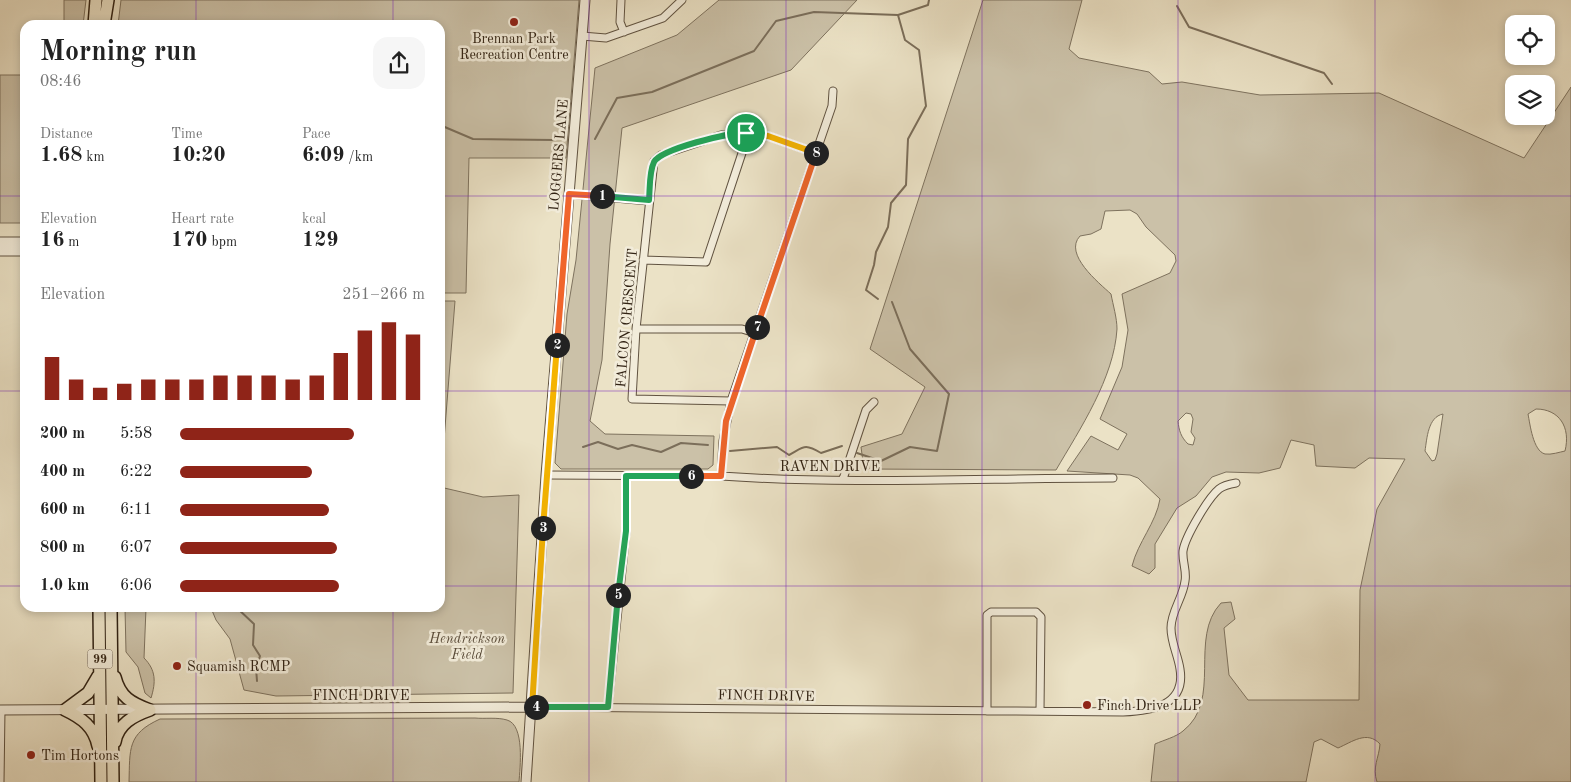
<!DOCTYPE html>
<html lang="en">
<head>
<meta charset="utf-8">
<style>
	body { margin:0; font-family:"Old Standard TT",serif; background:#f6f6f6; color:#222; height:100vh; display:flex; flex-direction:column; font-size:19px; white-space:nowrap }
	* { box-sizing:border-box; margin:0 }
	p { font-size:16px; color:#767676 }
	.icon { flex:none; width:28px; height:28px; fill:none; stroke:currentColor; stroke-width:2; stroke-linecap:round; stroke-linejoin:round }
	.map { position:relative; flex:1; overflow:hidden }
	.drawer { position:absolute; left:20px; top:20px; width:425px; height:592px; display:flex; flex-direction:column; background:#fff; border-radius:15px; box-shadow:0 2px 8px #0003 }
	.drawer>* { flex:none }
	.fabs { position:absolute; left:1505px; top:15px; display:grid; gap:10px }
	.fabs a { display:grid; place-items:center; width:50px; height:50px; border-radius:10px; background:#fff; box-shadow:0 2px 8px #0003; font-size:25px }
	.pin { position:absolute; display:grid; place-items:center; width:42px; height:42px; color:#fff; margin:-21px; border:2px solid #fff; border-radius:50%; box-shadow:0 1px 5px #0007 }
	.km { position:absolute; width:25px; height:25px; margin:-12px; border-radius:50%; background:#222; color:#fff; font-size:14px; line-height:25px; text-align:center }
	.round { display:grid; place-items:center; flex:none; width:52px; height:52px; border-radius:15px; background:#f6f6f6 }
	.head { display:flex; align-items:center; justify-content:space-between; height:85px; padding:0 20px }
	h1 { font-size:28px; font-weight:700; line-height:38px }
	.metrics { display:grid; grid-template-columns:repeat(3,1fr); gap:8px; height:85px; padding:5px 20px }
	.metrics div { display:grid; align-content:center }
	.metrics b { font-size:21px; font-weight:700 }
	.metrics small { font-size:14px; font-weight:400 }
	.metrics p { font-size:14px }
	.chart { height:140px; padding:10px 20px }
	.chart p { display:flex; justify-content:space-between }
	.chart svg { width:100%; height:90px; margin-top:5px; stroke:#8f2418; stroke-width:6 }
	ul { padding:0 20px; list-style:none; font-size:16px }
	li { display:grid; grid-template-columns:80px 60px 1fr; align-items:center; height:38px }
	li i { height:12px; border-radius:6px; background:#8f2418 }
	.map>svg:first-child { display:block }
</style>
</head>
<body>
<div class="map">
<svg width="1571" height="782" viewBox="0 0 1571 782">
	<rect width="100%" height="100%" fill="#ebe2c6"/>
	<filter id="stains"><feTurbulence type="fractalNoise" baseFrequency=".004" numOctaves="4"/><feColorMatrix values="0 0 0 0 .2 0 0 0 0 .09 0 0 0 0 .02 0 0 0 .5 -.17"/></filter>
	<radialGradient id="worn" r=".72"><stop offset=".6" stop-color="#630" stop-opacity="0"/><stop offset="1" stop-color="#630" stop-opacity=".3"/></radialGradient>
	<path fill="#cbc1a8" stroke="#7e725e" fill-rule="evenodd" d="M64 0H86L83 25H64Z
		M121 0H579L566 158H469L466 293H440V25H118Z
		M719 0H857L791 70 622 128 610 244 602 360 590 421 605 434 714 436 713 465 708 469H561L555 463 567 314 576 260 595 68 677 35Z
		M983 0H1082L1069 49 1079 58 1149 72 1162 84 1182 82 1260 95 1379 93 1524 158 1571 87V782H1377C1372 767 1379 758 1380 744 1367 730 1352 742 1338 748L1321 739 1314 742 1306 782H1151L1155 744C1164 740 1176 737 1183 731 1223 700 1188 638 1221 603L1231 602 1235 619 1224 628 1229 675 1248 700H1359L1360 590 1377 509 1405 459 1369 458 1355 468 1316 466 1314 445 1291 440 1280 468 1259 473 1226 472 1212 477 1196 496 1177 508 1155 544V568L1149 574 1132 566C1138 542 1156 523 1160 499L1138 478 1130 475 1067 471 1091 436 1118 450 1127 434 1100 419 1122 367 1128 330 1122 294 1170 273 1176 261 1175 255 1146 227 1137 214 1130 210 1105 211 1101 229 1091 234 1080 236C1063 254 1099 283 1111 294 1113 305 1117 318 1117 329 1114 378 1080 429 1056 470L864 469 861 447 902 434 925 387 870 349ZM1536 409C1559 409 1571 427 1565 451 1560 452 1551 455 1545 454 1533 451 1530 424 1528 414ZM1186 413 1191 414 1193 419 1191 432 1195 438 1193 445 1188 444C1181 437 1179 431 1178 421ZM1443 414 1437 454 1435 460 1432 461 1425 451C1427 438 1428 417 1443 414Z
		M0 75H25V223H0Z
		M440 301H455L444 440 440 438Z
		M440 487 483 497 519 495 513 693 276 696 244 690 230 639 216 620 211 608H440Z
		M125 608H146L144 658C156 670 156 682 151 698L145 693 138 667 126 652Z
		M475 718C485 719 497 717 507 720 525 725 520 768 519 782H129C130 749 127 734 160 719Z"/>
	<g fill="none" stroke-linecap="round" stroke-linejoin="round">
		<path stroke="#7b6e5a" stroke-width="2" d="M1177 6 1189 27 1324 73 1332 84
			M440 125 473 139 554 140
			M595 139 617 98 652 92 754 51 776 21 814 12 898 15 928 5 929 0
			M878 299 866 290 874 265 876 252 888 227 891 203 906 185 908 139 926 106 919 50 905 40 898 15
			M583 447 598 442 618 449 632 445 661 452 681 443 708 445
			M730 451 777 447 789 455C804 447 804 443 821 453L842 446
			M857 453 881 461 910 447 937 451 949 394 910 349 892 302
			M237 608 254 624 253 645 260 656 256 668 257 681"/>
		<defs>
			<path id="minor" d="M621 0 620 22 624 32
				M582 36 606 38 663 18 682 0
				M569 194 649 201
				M643 260 706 262 744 147 746 133
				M636 329H742L755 333
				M731 401 632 399 636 329 654 161 661 155 721 135 738 133 768 136 816 153
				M546 475 721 476C850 485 984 478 1113 478
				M721 476 723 441 731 401 832 106 833 91
				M843 479 866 410 874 402
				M532 707 1123 712C1151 711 1186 706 1180 669 1178 655 1171 643 1171 628 1171 611 1183 598 1185 581 1187 571 1182 561 1183 551 1185 537 1208 498 1219 489 1224 485 1230 484 1236 483
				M608 707 626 531V476
				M987 711V615L991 612H1036L1041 617 1040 711
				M0 782 1 710"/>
			<path id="tertiary" d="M0 242H25
				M0 251H25
				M0 710 532 707
				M526 782 546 475 585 0"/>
			<path id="trunk" d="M94 25 96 0
				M104 25 108 0
				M99 608 101 782
				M111 608 113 782
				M115 677C120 697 131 703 150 710
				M65 710C82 718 94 727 98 746
				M65 710 88 693 98 676
				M115 742C118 724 133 716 150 710"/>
		</defs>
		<use href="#minor" stroke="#605240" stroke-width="9"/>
		<use href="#tertiary" stroke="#605240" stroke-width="11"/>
		<use href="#trunk" stroke="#312213" stroke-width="14"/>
		<use href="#minor" stroke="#f2ecda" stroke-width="7"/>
		<use href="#tertiary" stroke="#f2ecda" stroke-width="9"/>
		<use href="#trunk" stroke="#ebe2c6" stroke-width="11"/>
	</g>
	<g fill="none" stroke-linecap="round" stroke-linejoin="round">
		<defs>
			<path id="split-1" d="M602 196 649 200C650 189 649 172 654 162 661 149 730 132 746 133"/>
			<path id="split-2" d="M557 345 569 194 602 196"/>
			<path id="split-3" d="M543 528 557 345"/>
			<path id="split-4" d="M536 707 532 708 543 528"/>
			<path id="split-5" d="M536 707H608L618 595"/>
			<path id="split-6" d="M618 595 626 531V476H691"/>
			<path id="split-7" d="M691 476H721L726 421 757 327"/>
			<path id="split-8" d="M757 327 816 153"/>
			<path id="split-9" d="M746 133 768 136 816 153"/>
		</defs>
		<use href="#split-1" stroke="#fff" stroke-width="10"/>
		<use href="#split-2" stroke="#fff" stroke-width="10"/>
		<use href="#split-3" stroke="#fff" stroke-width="10"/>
		<use href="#split-4" stroke="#fff" stroke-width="10"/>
		<use href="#split-5" stroke="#fff" stroke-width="10"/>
		<use href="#split-6" stroke="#fff" stroke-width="10"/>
		<use href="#split-7" stroke="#fff" stroke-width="10"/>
		<use href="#split-8" stroke="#fff" stroke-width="10"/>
		<use href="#split-9" stroke="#fff" stroke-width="10"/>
		<use href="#split-1" stroke="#22a559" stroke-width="6"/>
		<use href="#split-2" stroke="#f0652b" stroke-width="6"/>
		<use href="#split-3" stroke="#f5b400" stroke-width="6"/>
		<use href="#split-4" stroke="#f5b400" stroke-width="6"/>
		<use href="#split-5" stroke="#22a559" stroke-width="6"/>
		<use href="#split-6" stroke="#22a559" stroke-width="6"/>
		<use href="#split-7" stroke="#f0652b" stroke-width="6"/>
		<use href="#split-8" stroke="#f0652b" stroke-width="6"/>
		<use href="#split-9" stroke="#f5b400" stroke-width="6"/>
	</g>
	<path fill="none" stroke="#7b2cbf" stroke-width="1" stroke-opacity="0.55" d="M196 0V25M393 0V25M589 0V782M786 0V782M982 0V782M1178 0V782M1375 0V782M0 196H25M440 196H1571M0 391H25M440 391H1571M0 586H25M440 586H1571M196 608V782M393 608V782"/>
	<g fill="#8f2418" stroke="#f2ecda" stroke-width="2">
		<circle cx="514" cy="22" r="5"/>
		<circle cx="177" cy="666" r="5"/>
		<circle cx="1087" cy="705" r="5"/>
		<circle cx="31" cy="755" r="5"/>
	</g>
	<g text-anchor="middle" stroke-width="5" stroke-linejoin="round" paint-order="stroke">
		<rect fill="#f2ecda" stroke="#6b5f4f" stroke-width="1" x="87.5" y="649.5" width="25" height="19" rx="4"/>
		<g font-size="12" font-weight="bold" fill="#312213">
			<text x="100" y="663">99</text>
		</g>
		<g font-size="14" fill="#312213" stroke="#f2ecda" text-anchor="start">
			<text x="514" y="43" text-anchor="middle">Brennan Park<tspan x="514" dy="16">Recreation Centre</tspan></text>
			<text x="187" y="671">Squamish RCMP</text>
			<text x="1097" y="710">Finch Drive LLP</text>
			<text x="41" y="760">Tim Hortons</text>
		</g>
		<g font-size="14" fill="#312213" stroke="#f2ecda">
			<text transform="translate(558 155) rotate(-85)" y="5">LOGGERS LANE</text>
			<text transform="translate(626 318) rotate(-85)" y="5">FALCON CRESCENT</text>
			<text x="830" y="471">RAVEN DRIVE</text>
			<text x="361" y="700">FINCH DRIVE</text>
			<text transform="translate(766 695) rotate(1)" y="5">FINCH DRIVE</text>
		</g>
		<g font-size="14" font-style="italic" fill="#584a38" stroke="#f2ecda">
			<text x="467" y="643">Hendrickson<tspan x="467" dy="16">Field</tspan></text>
		</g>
	</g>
	<rect width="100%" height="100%" filter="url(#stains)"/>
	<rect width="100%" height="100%" fill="url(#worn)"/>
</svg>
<div class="fabs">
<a><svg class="icon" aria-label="locate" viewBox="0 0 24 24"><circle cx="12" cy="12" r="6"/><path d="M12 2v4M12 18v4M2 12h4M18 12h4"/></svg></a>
<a><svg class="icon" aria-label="layers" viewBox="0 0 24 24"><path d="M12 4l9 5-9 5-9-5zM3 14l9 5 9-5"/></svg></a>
</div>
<div class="pin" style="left:746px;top:133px;background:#1e9e55"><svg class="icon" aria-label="arrive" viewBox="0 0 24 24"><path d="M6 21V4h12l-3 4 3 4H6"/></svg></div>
<b class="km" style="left:602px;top:196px">1</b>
<b class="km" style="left:557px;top:345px">2</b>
<b class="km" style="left:543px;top:528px">3</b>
<b class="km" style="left:536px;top:707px">4</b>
<b class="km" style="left:618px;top:595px">5</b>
<b class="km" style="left:691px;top:476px">6</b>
<b class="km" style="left:757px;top:327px">7</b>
<b class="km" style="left:816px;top:153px">8</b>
<section class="drawer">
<div class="head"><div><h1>Morning run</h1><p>08:46</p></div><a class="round"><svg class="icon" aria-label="share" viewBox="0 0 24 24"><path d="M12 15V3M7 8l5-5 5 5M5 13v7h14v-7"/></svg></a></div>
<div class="metrics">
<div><p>Distance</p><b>1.68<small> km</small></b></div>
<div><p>Time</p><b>10:20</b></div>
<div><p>Pace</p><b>6:09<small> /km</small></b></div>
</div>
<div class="metrics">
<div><p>Elevation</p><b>16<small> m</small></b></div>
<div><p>Heart rate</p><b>170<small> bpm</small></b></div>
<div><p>kcal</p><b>129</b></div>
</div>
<div class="chart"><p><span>Elevation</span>251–266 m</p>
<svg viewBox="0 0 160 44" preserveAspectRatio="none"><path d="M5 44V23M15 44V34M25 44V38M35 44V36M45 44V34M55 44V34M65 44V34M75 44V32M85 44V32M95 44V32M105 44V34M115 44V32M125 44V21M135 44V10M145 44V6M155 44V12"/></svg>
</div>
<ul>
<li><b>200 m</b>5:58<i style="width:71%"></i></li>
<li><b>400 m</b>6:22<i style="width:54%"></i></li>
<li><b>600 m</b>6:11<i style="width:61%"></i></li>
<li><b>800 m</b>6:07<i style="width:64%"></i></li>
<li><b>1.0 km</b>6:06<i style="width:65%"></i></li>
</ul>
</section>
</div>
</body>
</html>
